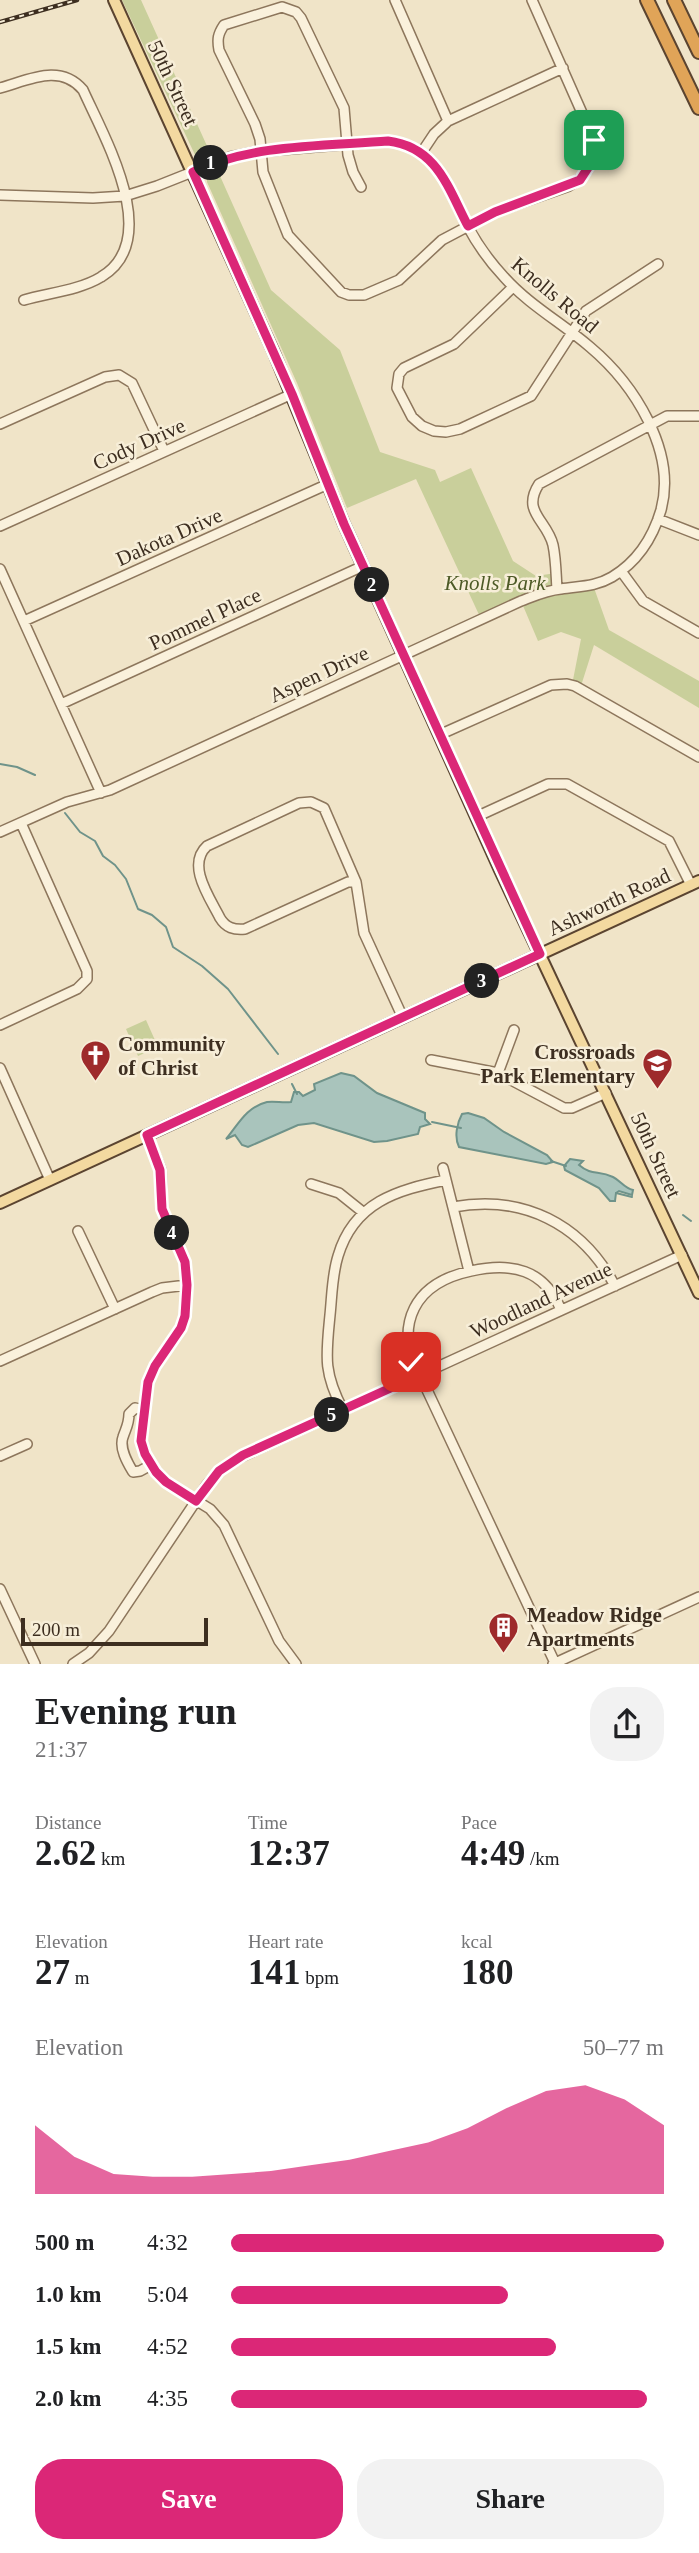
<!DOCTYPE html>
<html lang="en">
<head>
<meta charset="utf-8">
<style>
	body { margin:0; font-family:"Times New Roman",serif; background:#f2f2f2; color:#202124; height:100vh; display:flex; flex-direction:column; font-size:26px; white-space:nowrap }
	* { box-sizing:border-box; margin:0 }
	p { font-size:23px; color:#757577 }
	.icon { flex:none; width:38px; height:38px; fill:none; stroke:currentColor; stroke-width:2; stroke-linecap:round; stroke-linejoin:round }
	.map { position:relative; height:1664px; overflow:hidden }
	.drawer { display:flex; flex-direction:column; background:#fff; flex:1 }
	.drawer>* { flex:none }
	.scale { position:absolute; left:21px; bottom:18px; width:187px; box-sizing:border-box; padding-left:7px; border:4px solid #3d2e20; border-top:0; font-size:19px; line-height:24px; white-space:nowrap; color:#3d2e20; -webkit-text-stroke:5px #f7eed8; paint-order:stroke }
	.pin { position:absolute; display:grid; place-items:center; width:60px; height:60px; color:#fff; margin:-30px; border-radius:14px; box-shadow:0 4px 10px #0006 }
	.km { position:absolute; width:35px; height:35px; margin:-18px; border-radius:50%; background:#222; color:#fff; font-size:19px; line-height:35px; text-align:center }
	.round { display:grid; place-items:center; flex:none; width:74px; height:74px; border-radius:28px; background:#f2f2f2 }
	.summary { display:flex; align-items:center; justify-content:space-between; height:119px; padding:0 35px }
	h1 { font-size:38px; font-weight:800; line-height:52px }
	.figures { display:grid; grid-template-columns:repeat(3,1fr); gap:10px; height:119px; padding:7px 35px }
	.figures div { display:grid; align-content:center }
	.figures b { font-size:35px; font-weight:800 }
	.figures small { font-size:19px; font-weight:400 }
	.figures p { font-size:19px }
	.chart { height:196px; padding:14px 35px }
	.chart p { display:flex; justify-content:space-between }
	.chart svg { width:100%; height:126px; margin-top:7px; fill:#db2777; opacity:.7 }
	.cta { display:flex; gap:14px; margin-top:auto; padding:14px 35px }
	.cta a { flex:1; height:80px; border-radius:28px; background:#db2777; color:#fff; font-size:28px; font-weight:800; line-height:80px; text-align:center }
	.cta a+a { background:#f2f2f2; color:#202124 }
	ul { padding:0 35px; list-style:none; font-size:23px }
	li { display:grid; grid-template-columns:112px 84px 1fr; align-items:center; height:52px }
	li i { height:18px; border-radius:9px; background:#db2777 }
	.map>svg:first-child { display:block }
</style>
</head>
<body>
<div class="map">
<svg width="699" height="1664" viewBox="0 0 699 1664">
	<rect width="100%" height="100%" fill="#f0e4c8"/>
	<path fill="#c9cf9b" d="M122 0H141L212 157 202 161 196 157Z
		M216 167 271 290 340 350 380 452 435 470 440 482 471 468 513 561 536 576 556 573 558 589 593 585 609 630 699 681V708L594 645 580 689 572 685 581 639 561 632 538 641 521 601 481 619 416 479 347 508 297 383 207 182V173Z
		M146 1020 158 1047 138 1056 126 1029Z"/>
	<path fill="#a9c4bc" stroke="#6f938a" stroke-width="2" d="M341 1073 354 1076 377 1093 425 1113V1119L430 1124 420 1127 418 1134 387 1141 374 1142 314 1123 298 1125 248 1147 242 1145 235 1135 226 1139C238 1125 246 1107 267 1102 275 1101 283 1103 291 1102L294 1092H299L303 1096 315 1090 314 1084Z
		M468 1113 484 1118 504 1132 547 1155 553 1162 546 1164 459 1147C454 1137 457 1123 462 1114Z
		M570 1159 583 1161 579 1165C592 1176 598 1170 613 1177 621 1181 624 1188 633 1190L632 1195 619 1191 616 1193 615 1201H610L599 1188 565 1170 564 1166Z"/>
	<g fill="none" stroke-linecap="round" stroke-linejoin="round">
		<path stroke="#6f938a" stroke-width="2" d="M0 764 17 767 35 775
			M65 813 80 832 95 841 103 856 115 865 126 879 138 909 152 915 166 927 173 947 202 966 228 989 278 1054
			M292 1084 297 1094
			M432 1122 461 1128
			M551 1161 566 1166
			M616 1193 632 1197
			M683 1215 691 1221"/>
		<defs>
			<path id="minor" d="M395 0 448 121
				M0 88C29 80 60 63 83 90 104 137 164 240 101 277 80 290 48 293 24 300
				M422 152 434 134 448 121 563 68
				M361 187 353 172 348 155 344 108 301 18 296 12 282 7 224 25C218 34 217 39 219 50L255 124 260 139 263 172 288 235 341 292 349 295H364L399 280 442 240 495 212 569 186C588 176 596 162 594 140L532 0
				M0 195 93 198 125 196 157 186 230 157 255 152 388 141C439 148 446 186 467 225 477 244 489 261 504 277 529 305 562 323 590 347 634 384 677 451 661 510 653 537 637 562 612 577 595 587 580 586 561 589 547 590 534 596 521 601L110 790 67 802 0 832
				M513 287 454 344 404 368 399 374 397 388 412 417 422 426 434 431 446 432 460 429 531 396 586 311 658 264
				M0 424 105 377 119 375 132 383 164 451
				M658 519 699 535
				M0 526 292 394
				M0 569 101 793
				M621 571 643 601 699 633
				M557 589C556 575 556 559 553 545 547 520 521 512 539 484L667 416H699
				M24 621 328 484
				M61 704 363 566
				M439 735 551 685 567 684 575 686 699 757
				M476 817 548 784H567L669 841 691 885
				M356 882H348L245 929C234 930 226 928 220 918 210 898 186 865 207 846L299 803 311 802 324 808 356 882 364 933 403 1018
				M0 1025 77 989 87 979V971L21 823
				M431 1060 498 1073 564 1108H572L606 1093
				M0 1068 50 1180
				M498 1073 514 1030
				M147 1135 161 1170 162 1209 185 1262 187 1285 185 1316 181 1328 155 1366 148 1382 141 1441 145 1454 156 1472 166 1482 210 1509 224 1525 279 1641 296 1664
				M443 1168 469 1271
				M311 1184 339 1193 364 1213
				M453 1207C523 1194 582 1224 615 1286
				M78 1231 115 1309
				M0 1361 152 1292 162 1288 187 1285
				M420 1375 555 1663
				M417 1376C395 1323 414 1283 471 1271 512 1262 544 1269 561 1310
				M144 1410 135 1408 129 1414C129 1424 126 1428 123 1437 119 1448 127 1462 133 1472L140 1471 151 1465
				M343 1410C323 1372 326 1356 330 1315 332 1296 332 1275 338 1256 354 1202 397 1190 446 1180
				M0 1456 27 1444
				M0 1589 35 1664
				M73 1664 89 1653 109 1631 206 1486 219 1471 243 1456 682 1255
				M553 1664 699 1597"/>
			<path id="major" d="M114 0 274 353 344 524 500 870 699 1293
				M0 1203 699 881"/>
			<path id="highway" d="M647 0 699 108
				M674 0 699 52"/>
		</defs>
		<use href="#minor" stroke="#8d765c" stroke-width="12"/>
		<use href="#major" stroke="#5b4430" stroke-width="14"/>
		<use href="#highway" stroke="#5b4430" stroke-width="16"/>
		<use href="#minor" stroke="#faf1dc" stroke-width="9"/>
		<use href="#major" stroke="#f3d9a0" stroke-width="10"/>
		<use href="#highway" stroke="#e0a458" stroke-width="12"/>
		<defs>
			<path id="rail" d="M0 22 77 0"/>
		</defs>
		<use href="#rail" stroke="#3d2e20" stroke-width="4.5"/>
		<use href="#rail" stroke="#f7eed8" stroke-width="2" stroke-dasharray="5" stroke-linecap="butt"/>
	</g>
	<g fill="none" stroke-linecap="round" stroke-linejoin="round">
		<defs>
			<path id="route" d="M411 1362 417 1376 243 1455 219 1471 196 1501 166 1482 156 1472 145 1454 141 1441 148 1382 155 1366 181 1328 185 1316 187 1285 185 1262 162 1209 160 1170 147 1135 540 954 344 524 292 394 193 172C251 144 324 146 388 141 437 147 448 188 468 226L495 212 580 180 593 160 594 140"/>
		</defs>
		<use href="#route" stroke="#fff" stroke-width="14"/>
		<use href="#route" stroke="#db2777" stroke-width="9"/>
	</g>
	<defs>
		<symbol id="church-pin" viewBox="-11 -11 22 30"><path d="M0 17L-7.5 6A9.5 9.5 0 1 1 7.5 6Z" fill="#9e2a2b" stroke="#f7eed8"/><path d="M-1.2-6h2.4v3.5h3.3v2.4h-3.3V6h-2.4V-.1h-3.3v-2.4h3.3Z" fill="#fff"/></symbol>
		<symbol id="school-pin" viewBox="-11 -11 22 30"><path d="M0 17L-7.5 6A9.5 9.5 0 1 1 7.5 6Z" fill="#9e2a2b" stroke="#f7eed8"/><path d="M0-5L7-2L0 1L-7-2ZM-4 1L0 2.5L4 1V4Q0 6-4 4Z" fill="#fff"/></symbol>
		<symbol id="building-pin" viewBox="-11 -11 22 30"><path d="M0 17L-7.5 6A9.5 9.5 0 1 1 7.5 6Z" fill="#9e2a2b" stroke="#f7eed8"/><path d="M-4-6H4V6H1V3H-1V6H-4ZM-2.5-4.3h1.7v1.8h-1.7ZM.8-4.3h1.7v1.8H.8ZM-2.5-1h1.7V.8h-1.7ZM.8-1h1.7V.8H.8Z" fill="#fff"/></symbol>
	</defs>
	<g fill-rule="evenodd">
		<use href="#church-pin" x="78" y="1038" width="35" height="47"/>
		<use href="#school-pin" x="640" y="1046" width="35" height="47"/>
		<use href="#building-pin" x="486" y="1610" width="35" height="47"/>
	</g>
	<g text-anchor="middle" stroke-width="5" stroke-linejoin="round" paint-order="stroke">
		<g font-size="21" fill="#3d2e20" stroke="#f7eed8">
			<text transform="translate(173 83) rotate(65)" y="7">50th Street</text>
			<text transform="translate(555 295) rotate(40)" y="7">Knolls Road</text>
			<text transform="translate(139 444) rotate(-24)" y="7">Cody Drive</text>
			<text transform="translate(169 537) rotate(-24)" y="7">Dakota Drive</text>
			<text transform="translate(205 619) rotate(-25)" y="7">Pommel Place</text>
			<text transform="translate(319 674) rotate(-25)" y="7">Aspen Drive</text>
			<text transform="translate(609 902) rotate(-25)" y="7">Ashworth Road</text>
			<text transform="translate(656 1155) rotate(65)" y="7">50th Street</text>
			<text transform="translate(541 1300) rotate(-25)" y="7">Woodland Avenue</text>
		</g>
		<g font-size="21" font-style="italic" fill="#4d5a26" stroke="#f7eed8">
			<text x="495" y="590">Knolls Park</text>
		</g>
		<g font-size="21" font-weight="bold" fill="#3d2e20" stroke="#f7eed8" text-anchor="start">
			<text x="118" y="1051">Community<tspan x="118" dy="24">of Christ</tspan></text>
			<text x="635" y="1059" text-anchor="end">Crossroads<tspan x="635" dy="24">Park Elementary</tspan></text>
			<text x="527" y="1622">Meadow Ridge<tspan x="527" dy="24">Apartments</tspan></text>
		</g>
	</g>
</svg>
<div class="scale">200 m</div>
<div class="pin" style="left:594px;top:140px;background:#1e9e55"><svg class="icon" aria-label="arrive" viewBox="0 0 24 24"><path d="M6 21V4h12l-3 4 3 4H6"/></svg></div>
<div class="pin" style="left:411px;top:1362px;background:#d93025"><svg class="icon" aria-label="check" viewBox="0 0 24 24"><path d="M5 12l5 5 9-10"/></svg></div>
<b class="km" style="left:211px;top:163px">1</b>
<b class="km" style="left:372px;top:585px">2</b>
<b class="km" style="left:482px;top:981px">3</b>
<b class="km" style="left:172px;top:1233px">4</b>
<b class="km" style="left:332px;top:1415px">5</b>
</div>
<section class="drawer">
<div class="summary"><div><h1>Evening run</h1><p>21:37</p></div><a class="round"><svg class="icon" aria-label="share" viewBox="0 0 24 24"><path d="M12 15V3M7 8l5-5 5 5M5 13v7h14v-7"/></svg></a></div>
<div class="figures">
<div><p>Distance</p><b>2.62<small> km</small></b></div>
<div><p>Time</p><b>12:37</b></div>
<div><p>Pace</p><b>4:49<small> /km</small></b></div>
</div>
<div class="figures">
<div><p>Elevation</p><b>27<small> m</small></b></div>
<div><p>Heart rate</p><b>141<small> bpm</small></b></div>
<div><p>kcal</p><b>180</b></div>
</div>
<div class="chart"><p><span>Elevation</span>50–77 m</p>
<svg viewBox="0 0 160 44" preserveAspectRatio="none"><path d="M0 44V20L10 31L20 37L30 38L40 38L50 37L60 36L70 34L80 32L90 29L100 26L110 21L120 14L130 8L140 6L150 11L160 20V44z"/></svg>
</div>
<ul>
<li><b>500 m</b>4:32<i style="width:100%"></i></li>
<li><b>1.0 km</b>5:04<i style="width:64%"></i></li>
<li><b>1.5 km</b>4:52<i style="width:75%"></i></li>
<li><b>2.0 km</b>4:35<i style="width:96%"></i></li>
</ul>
<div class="cta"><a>Save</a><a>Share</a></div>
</section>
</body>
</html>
